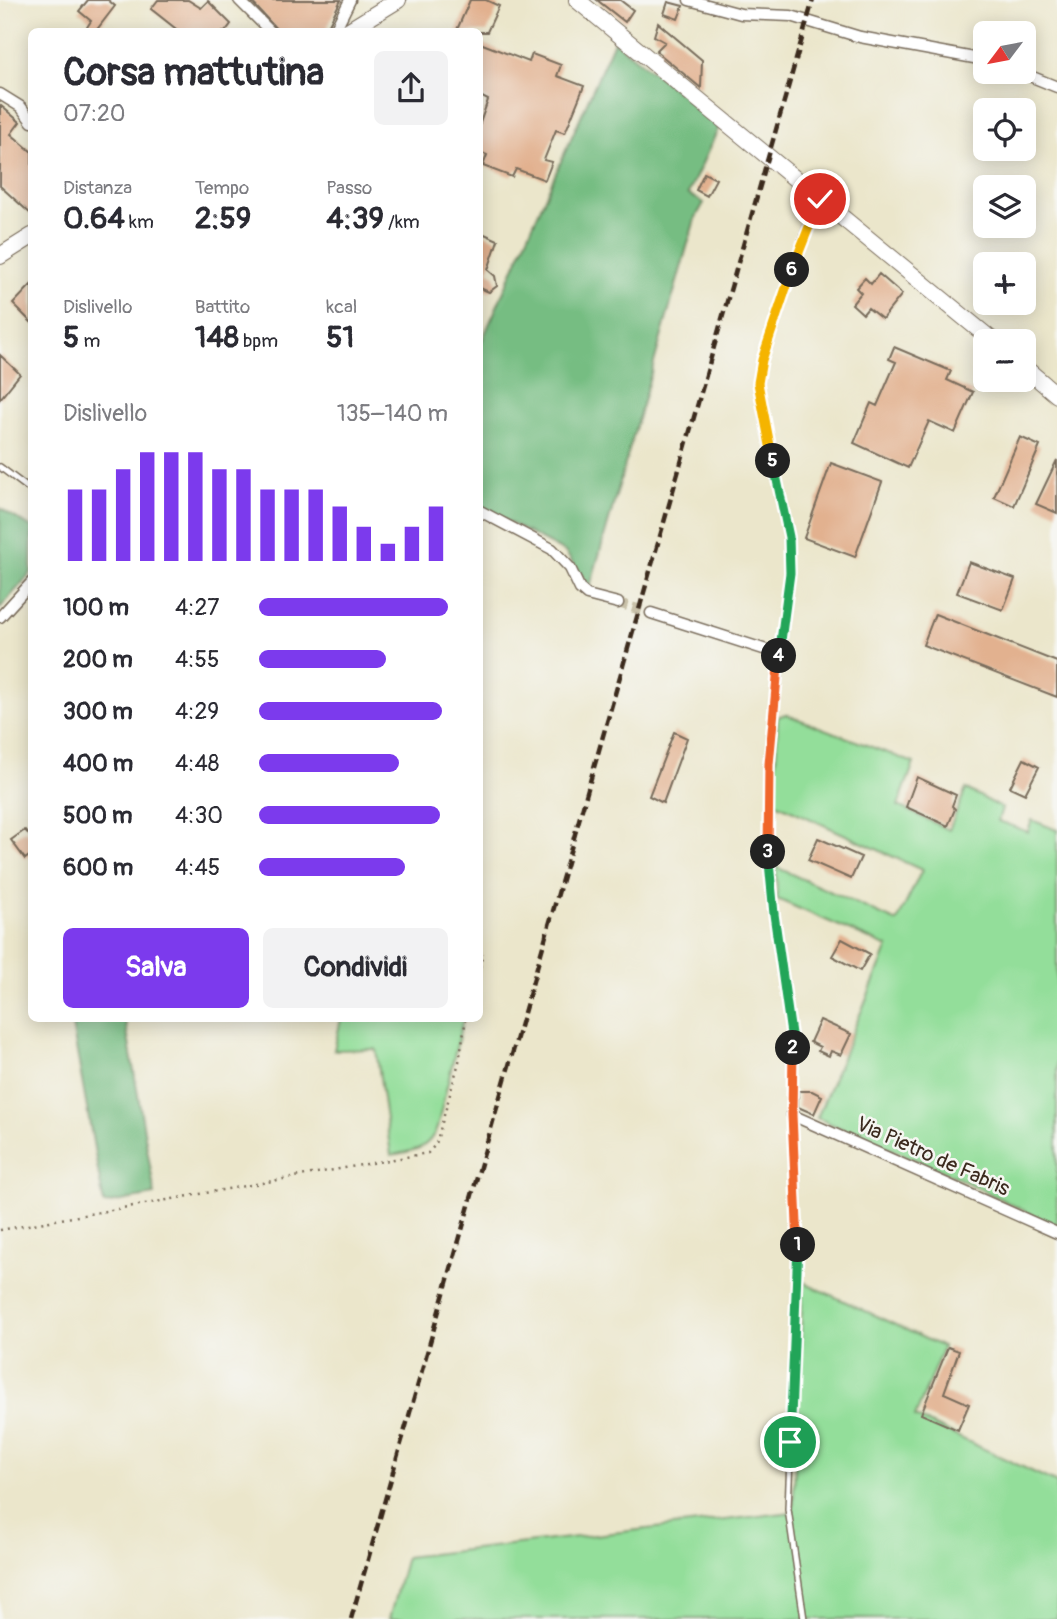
<!DOCTYPE html>
<html lang="it">
<head>
<meta charset="utf-8">
<style>
	body { margin:0; font-family:Pangolin,sans-serif; background:#f2f2f3; color:#2b2b33; height:100vh; display:flex; flex-direction:column; font-size:26px; white-space:nowrap }
	* { box-sizing:border-box; margin:0 }
	p { font-size:23px; color:#7c7c81 }
	.icon { flex:none; width:38px; height:38px; fill:none; stroke:currentColor; stroke-width:2; stroke-linecap:round; stroke-linejoin:round }
	.map { position:relative; flex:1; overflow:hidden }
	.panel { position:absolute; left:28px; top:28px; width:455px; height:994px; display:flex; flex-direction:column; background:#fff; border-radius:10px; box-shadow:0 4px 18px #0003 }
	.panel>* { flex:none }
	.needle { width:46px; rotate:238deg }
	.fabs { position:absolute; left:973px; top:21px; display:grid; gap:14px }
	.fabs a { display:grid; place-items:center; width:63px; height:63px; border-radius:10px; background:#fff; box-shadow:0 4px 18px #0003; font-size:35px }
	.pin { position:absolute; display:grid; place-items:center; width:60px; height:60px; color:#fff; margin:-30px; border:4px solid #fff; border-radius:50%; box-shadow:0 2px 7px #0007 }
	.km { position:absolute; width:35px; height:35px; margin:-18px; border-radius:50%; background:#222; color:#fff; font-size:19px; line-height:35px; text-align:center }
	.round { display:grid; place-items:center; flex:none; width:74px; height:74px; border-radius:10px; background:#f2f2f3 }
	.overview { display:flex; align-items:center; justify-content:space-between; height:119px; padding:0 35px }
	h1 { font-size:38px; font-weight:700; line-height:52px }
	.figures { display:grid; grid-template-columns:repeat(3,1fr); gap:10px; height:119px; padding:7px 35px }
	.figures div { display:grid; align-content:center }
	.figures b { font-size:30px; font-weight:700 }
	.figures small { font-size:19px; font-weight:400 }
	.figures p { font-size:19px }
	.chart { height:196px; padding:14px 35px }
	.chart p { display:flex; justify-content:space-between }
	.chart svg { width:100%; height:126px; margin-top:7px; stroke:#7c3aed; stroke-width:6 }
	.button { display:flex; gap:14px; margin-top:auto; padding:14px 35px }
	.button a { flex:1; height:80px; border-radius:10px; background:#7c3aed; color:#fff; font-size:28px; font-weight:700; line-height:80px; text-align:center }
	.button a+a { background:#f2f2f3; color:#2b2b33 }
	ul { padding:0 35px; list-style:none; font-size:23px }
	li { display:grid; grid-template-columns:112px 84px 1fr; align-items:center; height:52px }
	li i { height:18px; border-radius:9px; background:#7c3aed }
	.map>svg:first-child { display:block }
</style>
</head>
<body>
<div class="map">
<svg width="1057" height="1619" viewBox="0 0 1057 1619">
	<rect width="100%" height="100%" fill="#f6f6f2"/>
	<filter id="ink" filterUnits="userSpaceOnUse"><feTurbulence type="fractalNoise" baseFrequency=".0143" numOctaves="2"/><feDisplacementMap in="SourceGraphic" scale="14" xChannelSelector="R" yChannelSelector="G"/><feConvolveMatrix kernelMatrix="1 2 1 2 8 2 1 2 1" color-interpolation-filters="sRGB"/></filter>
	<filter id="wash" filterUnits="userSpaceOnUse"><feTurbulence type="fractalNoise" baseFrequency=".00686" numOctaves="4" result="noise"/><feDisplacementMap in="SourceGraphic" scale="28" xChannelSelector="R" yChannelSelector="G"/><feGaussianBlur stdDeviation="1.57" result="paint"/><feColorMatrix in="noise" values="0 0 0 0 0 0 0 0 0 0 0 0 0 0 0 0 0 1.4 0 .05"/><feComposite in="paint" operator="in"/></filter>
	<g filter="url(#wash)">
		<rect width="100%" height="100%" fill="#ebe6cb"/>
		<path fill="#93de9a" stroke="#67845c" stroke-width="2" d="M785 714 914 763 898 806 949 830 966 789 1002 808 998 821 1028 832 1032 820 1057 830V1227L952 1175 817 1118 888 947 777 899 776 867 897 922 922 870 774 802 778 717Z
			M341 1019H463L437 1128C428 1150 413 1151 391 1155L376 1049 334 1050Z
			M803 1282 943 1347 915 1417 1057 1483V1619H389L406 1557 793 1512Z"/>
		<path fill="#76bd82" stroke="#587450" stroke-width="2" d="M614 41 720 125 688 194 704 203 695 219 590 587 565 552 480 507V345Z
			M0 508 32 528 31 573 0 608Z
			M71 1019H125L155 1195 104 1204Z"/>
		<g id="blocks">
			<path fill="#e2b18f" d="M88 0H108L115 6 95 32H84L91 21 79 11Z
				M158 0H188L201 8 208 1 231 24 225 32H180L151 9Z
				M250 0H341L327 28 322 32H279Z
				M470 0H486L499 6 487 32H456Z
				M597 0H620L633 10 625 22Z
				M668 2 683 6 678 19 664 14Z
				M658 23 702 60 701 88 656 51 665 42 654 36Z
				M480 43 529 62 532 54 561 65 557 76 584 86 565 133 556 130 544 160 552 162 545 180 516 169 512 177 483 166 487 155 480 152V123L488 100 480 96Z
				M0 105 20 122 11 134 32 152V215L0 186Z
				M704 173 716 179 707 196 696 190Z
				M480 232 498 240 488 270 495 276 497 286 489 292 480 288Z
				M879 274 902 294 882 319 868 308 863 314 852 304 861 293 856 288 865 278 871 284Z
				M32 284V323L13 304Z
				M894 347 951 371 947 380 973 392 955 433 929 421 908 468 854 443 871 403 877 406 896 362 889 359Z
				M0 355 20 374 0 399Z
				M1020 437 1040 446 1014 506 994 497Z
				M1057 460V513L1036 504Z
				M831 463 882 482 855 557 804 538Z
				M969 562 1015 579 1003 610 957 593Z
				M935 614 1057 662V697L923 645Z
				M674 732 687 738 663 803 649 796Z
				M1024 759 1039 767 1025 794 1010 787Z
				M917 777 956 795 952 806 955 809 948 826 906 807Z
				M25 830 32 839V854L25 859 11 840Z
				M818 838 861 857 851 879 808 860Z
				M842 939 870 954 860 971 832 956Z
				M820 1020 851 1034 841 1055 831 1051 829 1056 818 1051 820 1047 810 1042Z
				M798 1091H812L822 1096 814 1114 798 1107Z
				M948 1347 959 1351 944 1393 969 1404 958 1430 921 1414Z"/>
		</g>
	</g>
	<g filter="url(#ink)">
		<use href="#blocks" fill-opacity="0" stroke="#796c5b" stroke-width="2"/>
		<g fill="none" stroke-linecap="round" stroke-linejoin="round">
			<path stroke="#c8c0a8" stroke-width="10" stroke-dasharray="10 5" stroke-linecap="butt" d="M618 603 651 613"/>
			<defs>
				<path id="service" d="M0 467 32 491
					M804 1619 788 1509 798 1254 792 1115 794 1056 768 866 769 763 790 573 789 537 764 425 758 383 762 360 806 227 819 202"/>
				<path id="minor" d="M239 0 271 32
					M689 0 741 14 791 16 860 37 985 60
					M334 32 350 0
					M1020 72 1057 87
					M0 94 21 107 32 122
					M480 511 552 549 570 568 580 589 587 595 618 603
					M651 613 779 654
					M0 617 32 582
					M792 1115 1057 1233"/>
				<path id="secondary" d="M577 0 993 341
					M346 32 398 0
					M0 256 32 236
					M1024 367 1057 395"/>
			</defs>
			<use href="#service" stroke="#796c5b" stroke-width="8"/>
			<use href="#minor" stroke="#796c5b" stroke-width="13"/>
			<use href="#secondary" stroke="#796c5b" stroke-width="18"/>
			<path stroke="#796c5b" stroke-width="2.5" stroke-dasharray="2 5" stroke-linecap="butt" d="M480 967 483 953
				M0 1230 428 1153 436 1144 459 1062 466 1018"/>
			<use href="#service" stroke="#fff" stroke-width="5"/>
			<use href="#minor" stroke="#fff" stroke-width="10"/>
			<use href="#secondary" stroke="#fff" stroke-width="16"/>
			<path stroke="#3b2a1e" stroke-width="4.5" stroke-dasharray="10 5" stroke-linecap="butt" d="M351 1619 813 0"/>
		</g>
	</g>
	<g fill="none" stroke-linecap="round" stroke-linejoin="round" filter="url(#ink)">
		<defs>
			<path id="split-1" d="M790 1442 798 1245"/>
			<path id="split-2" d="M793 1048 792 1115 798 1245"/>
			<path id="split-3" d="M768 852 774 914 793 1048"/>
			<path id="split-4" d="M768 852 769 764 779 656"/>
			<path id="split-5" d="M773 461 789 537 790 573 779 656"/>
			<path id="split-6" d="M773 461 758 383 762 360 792 270"/>
			<path id="split-7" d="M792 270 820 199"/>
		</defs>
		<use href="#split-1" stroke="#fff" stroke-width="14"/>
		<use href="#split-2" stroke="#fff" stroke-width="14"/>
		<use href="#split-3" stroke="#fff" stroke-width="14"/>
		<use href="#split-4" stroke="#fff" stroke-width="14"/>
		<use href="#split-5" stroke="#fff" stroke-width="14"/>
		<use href="#split-6" stroke="#fff" stroke-width="14"/>
		<use href="#split-7" stroke="#fff" stroke-width="14"/>
		<use href="#split-1" stroke="#22a559" stroke-width="9"/>
		<use href="#split-2" stroke="#f0652b" stroke-width="9"/>
		<use href="#split-3" stroke="#22a559" stroke-width="9"/>
		<use href="#split-4" stroke="#f0652b" stroke-width="9"/>
		<use href="#split-5" stroke="#22a559" stroke-width="9"/>
		<use href="#split-6" stroke="#f5b400" stroke-width="9"/>
		<use href="#split-7" stroke="#f5b400" stroke-width="9"/>
	</g>
	<g text-anchor="middle" stroke-width="5" stroke-linejoin="round" paint-order="stroke">
		<g font-size="21" fill="#3b2a1e" stroke="#f6f6f2">
			<text transform="translate(933 1156) rotate(24)" y="7">Via Pietro de Fabris</text>
		</g>
	</g>
</svg>
<div class="fabs">
<a><svg class="needle" viewBox="-14 -14 28 28"><path d="M0-13l5 13h-10z" fill="#e53935"/><path d="M0 13l5-13h-10z" fill="#7c7c81"/></svg></a>
<a><svg class="icon" aria-label="locate" viewBox="0 0 24 24"><circle cx="12" cy="12" r="6"/><path d="M12 2v4M12 18v4M2 12h4M18 12h4"/></svg></a>
<a><svg class="icon" aria-label="layers" viewBox="0 0 24 24"><path d="M12 4l9 5-9 5-9-5zM3 14l9 5 9-5"/></svg></a>
<a>+</a>
<a>−</a>
</div>
<div class="pin" style="left:790px;top:1442px;background:#1e9e55"><svg class="icon" aria-label="arrive" viewBox="0 0 24 24"><path d="M6 21V4h12l-3 4 3 4H6"/></svg></div>
<div class="pin" style="left:820px;top:199px;background:#d93025"><svg class="icon" aria-label="check" viewBox="0 0 24 24"><path d="M5 12l5 5 9-10"/></svg></div>
<b class="km" style="left:798px;top:1245px">1</b>
<b class="km" style="left:793px;top:1048px">2</b>
<b class="km" style="left:768px;top:852px">3</b>
<b class="km" style="left:779px;top:656px">4</b>
<b class="km" style="left:773px;top:461px">5</b>
<b class="km" style="left:792px;top:270px">6</b>
<section class="panel">
<div class="overview"><div><h1>Corsa mattutina</h1><p>07:20</p></div><a class="round"><svg class="icon" aria-label="share" viewBox="0 0 24 24"><path d="M12 15V3M7 8l5-5 5 5M5 13v7h14v-7"/></svg></a></div>
<div class="figures">
<div><p>Distanza</p><b>0.64<small> km</small></b></div>
<div><p>Tempo</p><b>2:59</b></div>
<div><p>Passo</p><b>4:39<small> /km</small></b></div>
</div>
<div class="figures">
<div><p>Dislivello</p><b>5<small> m</small></b></div>
<div><p>Battito</p><b>148<small> bpm</small></b></div>
<div><p>kcal</p><b>51</b></div>
</div>
<div class="chart"><p><span>Dislivello</span>135–140 m</p>
<svg viewBox="0 0 160 44" preserveAspectRatio="none"><path d="M5 44V19M15 44V19M25 44V12M35 44V6M45 44V6M55 44V6M65 44V12M75 44V12M85 44V19M95 44V19M105 44V19M115 44V25M125 44V32M135 44V38M145 44V32M155 44V25"/></svg>
</div>
<ul>
<li><b>100 m</b>4:27<i style="width:100%"></i></li>
<li><b>200 m</b>4:55<i style="width:67%"></i></li>
<li><b>300 m</b>4:29<i style="width:97%"></i></li>
<li><b>400 m</b>4:48<i style="width:74%"></i></li>
<li><b>500 m</b>4:30<i style="width:96%"></i></li>
<li><b>600 m</b>4:45<i style="width:77%"></i></li>
</ul>
<div class="button"><a>Salva</a><a>Condividi</a></div>
</section>
</div>
</body>
</html>
